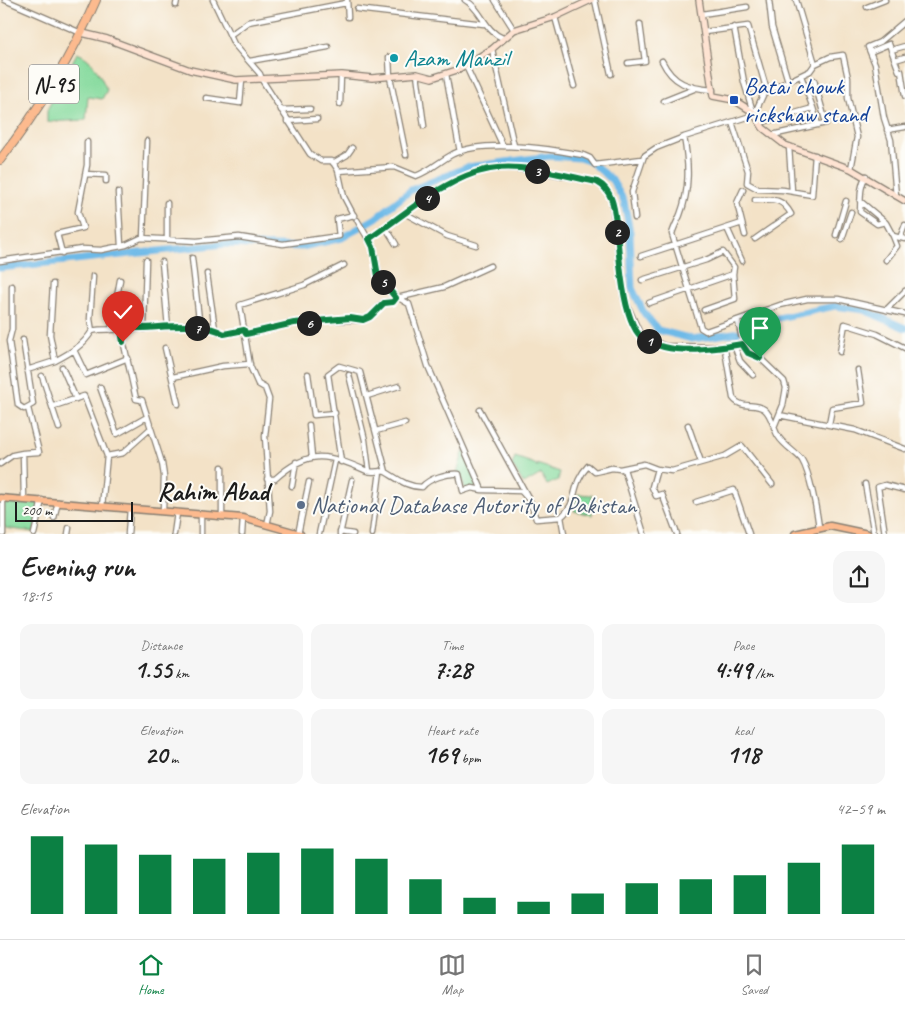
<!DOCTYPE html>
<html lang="en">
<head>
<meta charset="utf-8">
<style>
	body { margin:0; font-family:Caveat,sans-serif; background:#f6f6f6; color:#222; height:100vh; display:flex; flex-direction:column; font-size:19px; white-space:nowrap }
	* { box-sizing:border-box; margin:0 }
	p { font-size:16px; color:#767676 }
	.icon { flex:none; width:28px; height:28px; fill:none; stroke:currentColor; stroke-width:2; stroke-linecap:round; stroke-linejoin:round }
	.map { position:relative; height:534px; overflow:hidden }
	.details { display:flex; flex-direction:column; background:#fff; flex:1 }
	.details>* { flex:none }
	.scale { position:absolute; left:15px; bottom:12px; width:118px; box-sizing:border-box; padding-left:5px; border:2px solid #1c1c1c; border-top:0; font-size:14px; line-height:18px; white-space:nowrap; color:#1c1c1c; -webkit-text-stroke:4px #fdfcf7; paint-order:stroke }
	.pin { position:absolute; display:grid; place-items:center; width:42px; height:42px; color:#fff; margin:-51px -21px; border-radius:50% 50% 50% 0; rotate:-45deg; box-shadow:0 0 5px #0007 }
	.pin .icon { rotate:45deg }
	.km { position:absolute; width:25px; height:25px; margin:-12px; border-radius:50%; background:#222; color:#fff; font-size:14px; line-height:25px; text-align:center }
	.round { display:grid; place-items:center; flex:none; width:52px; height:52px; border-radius:15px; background:#f6f6f6 }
	.head { display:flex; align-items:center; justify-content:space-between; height:85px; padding:0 20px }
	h1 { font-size:28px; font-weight:700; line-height:38px }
	.metrics { display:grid; grid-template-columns:repeat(3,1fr); gap:8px; height:85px; padding:5px 20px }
	.metrics div { display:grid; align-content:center; border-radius:12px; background:#f6f6f6; text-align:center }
	.metrics b { font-size:25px; font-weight:700 }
	.metrics small { font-size:14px; font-weight:400 }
	.metrics p { font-size:14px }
	.chart { height:140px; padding:10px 20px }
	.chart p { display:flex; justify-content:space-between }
	.chart svg { width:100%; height:90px; margin-top:5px; stroke:#0b8043; stroke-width:6 }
	.tab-bar { display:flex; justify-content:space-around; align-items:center; height:70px; border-top:1px solid #e0e0e0; background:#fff; font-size:14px; color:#767676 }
	.tab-bar a { display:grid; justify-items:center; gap:2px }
	.tab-bar .current { color:#0b8043 }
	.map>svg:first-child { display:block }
</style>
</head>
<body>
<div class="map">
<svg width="905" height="534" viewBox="0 0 905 534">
	<rect width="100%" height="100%" fill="#fdfcf7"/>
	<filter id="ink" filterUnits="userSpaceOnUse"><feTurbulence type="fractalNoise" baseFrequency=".02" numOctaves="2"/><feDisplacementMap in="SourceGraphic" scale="10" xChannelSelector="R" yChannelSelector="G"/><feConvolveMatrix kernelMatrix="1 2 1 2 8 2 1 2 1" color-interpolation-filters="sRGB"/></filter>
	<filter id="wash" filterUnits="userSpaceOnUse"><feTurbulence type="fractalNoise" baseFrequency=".0096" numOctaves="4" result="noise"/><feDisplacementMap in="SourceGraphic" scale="20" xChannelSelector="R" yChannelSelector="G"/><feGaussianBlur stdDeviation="1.12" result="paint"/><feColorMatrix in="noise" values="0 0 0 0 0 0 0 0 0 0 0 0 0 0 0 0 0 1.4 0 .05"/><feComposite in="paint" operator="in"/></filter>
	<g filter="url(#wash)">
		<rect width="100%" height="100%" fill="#f3e2c7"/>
		<path fill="#85da9d" stroke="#507b5c" d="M77 53C93 58 100 75 107 90L102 99 88 97 86 120 47 122V110Z
			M464 450 481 488 465 489 460 473 457 472Z
			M515 457 535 464 538 468 537 464 560 472 558 480 547 485 541 474 524 484 512 465Z
			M578 494 592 495V515L574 511Z
			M0 500H42L34 532 5 528 3 524H0Z"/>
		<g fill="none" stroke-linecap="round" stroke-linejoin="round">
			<path stroke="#6ebae8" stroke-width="7" d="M0 268 224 244 302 247 342 238 376 218 411 190 468 167 550 156 579 158 591 162 612 180 624 201 630 232 632 288 644 313 658 330 692 339 741 332 778 318 835 306 864 310 905 328"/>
		</g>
	</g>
	<g filter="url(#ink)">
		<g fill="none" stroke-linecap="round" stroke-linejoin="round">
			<defs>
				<path id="street" d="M5 0 81 33
					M213 0 234 44 260 74 262 80 310 154 321 161H332L338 170 344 197 354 216
					M347 0 348 17
					M465 0C482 9 484 31 503 38
					M495 0 514 30
					M595 0 611 74
					M769 0 772 27 788 81
					M176 5 177 0
					M867 7 885 0
					M357 9 484 24
					M702 14 747 7
					M555 17 574 86
					M734 27 744 82 753 112
					M704 32 748 26 767 91
					M230 35 248 22 346 3
					M492 49 514 146
					M891 50 905 46
					M870 52 868 47 880 42 905 21
					M389 57 390 77 406 155
					M895 60 905 57
					M250 61 328 47
					M662 61C673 84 689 88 713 90
					M628 63 645 61 640 24
					M465 64 503 146
					M815 64 830 57 843 55 848 78V98L857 137 851 169
					M417 74 424 126
					M446 74 460 152
					M206 98 240 103 242 80
					M664 101 694 89
					M340 104 341 75
					M813 108 818 125
					M281 110 310 109
					M287 121 317 119
					M732 122 748 171 747 183 758 189 783 190 812 195 815 155
					M760 123 813 108 801 76
					M887 130 905 127
					M772 135 826 123 814 80
					M684 137C689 164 690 189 680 215 677 222 674 227 672 234L701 328 706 331 780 305 807 299H838L905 314
					M789 147 792 191
					M333 163 347 155 352 148
					M338 171 394 167 416 176C430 171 440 161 453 154 484 139 550 149 583 155L590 158 595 165 642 159
					M85 174 106 175V181
					M743 190 737 203 745 235
					M118 192 121 246
					M896 196 891 140 884 118 875 64 870 52 889 44 899 71H901L905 96
					M755 200C771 200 781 196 791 214L755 239
					M860 201 885 222 877 224 860 212C861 199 859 187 866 176
					M406 214 447 236 476 245
					M635 218 632 192 644 156 656 148 684 137 754 115 764 93 810 71 815 64 796 0
					M357 220 373 247 379 276 392 294 409 304 428 366 482 490 521 491 530 501 536 519 561 517 564 534
					M886 223 893 236 905 239
					M386 228 396 244
					M727 228 742 261
					M836 235 846 201
					M143 238 147 141
					M900 238 905 225
					M167 239V203
					M369 239C406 214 454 169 501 168 522 167 544 173 565 176 585 179 604 179 612 200L624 298 641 336 665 346 726 347
					M842 239 851 212
					M62 253 57 234 83 228 78 212 87 165V142
					M641 256 742 223
					M192 258 200 328
					M886 260 897 246 893 236
					M0 261 82 249 101 250 126 245 141 238 197 241 239 237 283 244 339 236 337 219 354 215
					M162 262 168 327
					M207 274 215 329
					M642 280 706 260 723 252 734 267 733 274 735 299 704 310
					M53 284 50 335 55 361C70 353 83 346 92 331 105 328 117 331 129 329 155 329 202 320 224 334L244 330 246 334 294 323 325 320H363L370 317 383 303 393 301 397 298 444 287 490 266
					M12 286V329L9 341 18 405 24 409 33 404 23 340
					M649 303 733 274
					M886 310 905 291
					M738 321 743 344 726 347 725 350 733 398C742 410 754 402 764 409 772 415 773 428 778 436 784 446 798 454 802 460 810 473 817 512 819 527
					M144 329 146 260
					M111 330 120 280
					M92 331 90 319 93 276
					M121 331 136 399 142 400 162 463 164 476 163 511
					M742 344 748 353 760 358 784 381 786 388 783 405 774 427
					M734 345 740 361 753 375
					M165 348 178 404
					M74 350 86 375 128 358
					M840 352 845 324 877 334 905 348
					M62 367 76 399
					M27 370 55 361
					M308 374 314 415 335 413
					M349 375 365 440 369 471
					M42 376 59 428
					M173 377 223 366 250 364
					M100 387 117 434 147 417
					M367 396 399 386
					M54 406 84 396 107 456 102 507
					M480 410 529 499
					M779 415 855 430 905 449
					M829 424 832 408 863 403 858 370
					M309 425 312 457
					M688 425 701 462
					M376 431 405 423
					M107 456 123 453 151 428
					M341 462 328 374 339 366 360 372 386 472
					M0 464 13 455 23 453
					M222 467V517
					M624 469 644 534
					M657 469 652 487 656 496 662 494 677 534
					M267 479H275C309 448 328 454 367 471 373 473 381 470 386 472 398 479 407 487 422 487 429 478 448 473 459 474L463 491 472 488 482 490
					M865 484 874 534
					M292 486 296 462
					M24 499 23 453 39 452 28 408
					M696 502 734 490 749 534
					M201 515V534
					M561 517C579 503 570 485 588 466L595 472 612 468 620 469 644 464 657 469 672 471 725 456 742 446 772 484
					M54 518 58 502
					M267 525 270 511 265 436 269 399 265 388 258 384 250 366 240 305 304 285 344 265
					M340 532 353 534
					M3 534V498
					M34 534 42 500
					M68 534 69 528
					M128 534 130 509
					M174 534 177 513
					M242 534 243 518
					M298 534 309 482
					M319 534 335 460
					M340 534 352 480
					M372 534 380 471
					M885 534 878 487 885 485 905 490"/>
				<path id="secondary" d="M699 0 713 96 734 100 753 112 763 128 785 145 851 169 905 201
					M82 33 107 39 190 70 236 80 342 75 372 78 417 74 432 78 457 70 492 49 514 30 555 17 591 0"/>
				<path id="primary" d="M0 498 243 518 300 534
					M795 534 830 526 868 534"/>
				<path id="highway" d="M0 160C39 110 71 58 96 0"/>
			</defs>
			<use href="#street" stroke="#887f72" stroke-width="7"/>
			<use href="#secondary" stroke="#887f72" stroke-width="8"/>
			<use href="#primary" stroke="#887f72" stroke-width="9"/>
			<use href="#highway" stroke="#887f72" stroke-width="10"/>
			<use href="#street" stroke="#fff" stroke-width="4.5"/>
			<use href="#secondary" stroke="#fee3d2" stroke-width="5.5"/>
			<use href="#primary" stroke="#fcba8e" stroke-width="6"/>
			<use href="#highway" stroke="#fcba8e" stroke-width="8"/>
		</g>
	</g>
	<g fill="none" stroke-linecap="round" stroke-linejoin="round" filter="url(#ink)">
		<defs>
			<path id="route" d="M123 342 121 331 129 328C155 329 203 320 224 334L244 330 246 334 294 323 350 318 363 320 370 317 384 303 393 302 396 298 378 276 373 247 369 239C404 215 448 176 490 169 522 163 566 176 597 182 612 190 614 206 616 222 619 247 621 325 644 339 671 356 713 349 742 344L748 353 760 358"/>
		</defs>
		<use href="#route" stroke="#fff" stroke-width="10"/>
		<use href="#route" stroke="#0b8043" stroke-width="6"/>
	</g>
	<circle fill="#0f9aa8" stroke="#fdfcf7" stroke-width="2" cx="394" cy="58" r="5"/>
	<rect fill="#1a4fb4" stroke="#fdfcf7" stroke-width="2" x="729" y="95" width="10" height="10" rx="2.5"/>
	<circle fill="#5c6f8a" stroke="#fdfcf7" stroke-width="2" cx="301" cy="505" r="5"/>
	<g text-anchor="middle" stroke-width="4" stroke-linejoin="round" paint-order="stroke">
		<rect fill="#fdfcf7" stroke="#605f5e" stroke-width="1" x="29" y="64.5" width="50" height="39" rx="4"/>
		<g font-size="22" font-weight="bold" fill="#1c1c1c">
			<text x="54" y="92">N-95</text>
		</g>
		<g font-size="24" fill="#0d838f" stroke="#fdfcf7" text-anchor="start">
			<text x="404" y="66">Azam Manzil</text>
		</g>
		<g font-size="24" fill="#164399" stroke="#fdfcf7" text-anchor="start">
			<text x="744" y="94">Batai chowk<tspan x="744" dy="28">rickshaw stand</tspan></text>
		</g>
		<g font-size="24" fill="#4e5e75" stroke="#fdfcf7" text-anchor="start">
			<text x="311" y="513">National Database Autority of Pakistan</text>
		</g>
		<g font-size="26" font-weight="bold" fill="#1c1c1c" stroke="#fdfcf7">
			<text x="213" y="500">Rahim Abad</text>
		</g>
	</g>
</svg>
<div class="scale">200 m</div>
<div class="pin" style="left:760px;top:358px;background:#1e9e55"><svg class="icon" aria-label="arrive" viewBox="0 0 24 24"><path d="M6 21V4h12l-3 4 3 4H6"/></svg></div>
<div class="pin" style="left:123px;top:342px;background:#d93025"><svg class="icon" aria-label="check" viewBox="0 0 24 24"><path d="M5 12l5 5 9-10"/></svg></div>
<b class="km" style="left:649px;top:341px">1</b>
<b class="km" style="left:617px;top:232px">2</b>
<b class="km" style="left:537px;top:171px">3</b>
<b class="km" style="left:427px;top:198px">4</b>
<b class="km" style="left:383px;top:282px">5</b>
<b class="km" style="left:309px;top:323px">6</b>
<b class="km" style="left:197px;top:328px">7</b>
</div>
<section class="details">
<div class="head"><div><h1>Evening run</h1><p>18:15</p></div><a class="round"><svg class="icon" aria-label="share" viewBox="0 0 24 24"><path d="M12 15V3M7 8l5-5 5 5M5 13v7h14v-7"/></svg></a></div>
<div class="metrics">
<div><p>Distance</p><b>1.55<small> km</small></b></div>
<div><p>Time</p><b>7:28</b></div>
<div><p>Pace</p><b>4:49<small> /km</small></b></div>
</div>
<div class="metrics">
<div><p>Elevation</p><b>20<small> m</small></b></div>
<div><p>Heart rate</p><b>169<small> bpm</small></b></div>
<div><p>kcal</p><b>118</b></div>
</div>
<div class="chart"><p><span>Elevation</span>42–59 m</p>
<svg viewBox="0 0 160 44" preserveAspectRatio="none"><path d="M5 44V6M15 44V10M25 44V15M35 44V17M45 44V14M55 44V12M65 44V17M75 44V27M85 44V36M95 44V38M105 44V34M115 44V29M125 44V27M135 44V25M145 44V19M155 44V10"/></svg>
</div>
</section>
<nav class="tab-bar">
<a class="current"><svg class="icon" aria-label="home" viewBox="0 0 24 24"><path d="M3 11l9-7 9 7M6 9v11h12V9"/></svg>Home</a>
<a><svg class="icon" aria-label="map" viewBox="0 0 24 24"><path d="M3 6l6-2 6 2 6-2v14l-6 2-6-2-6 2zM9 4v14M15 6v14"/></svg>Map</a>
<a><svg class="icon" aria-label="saved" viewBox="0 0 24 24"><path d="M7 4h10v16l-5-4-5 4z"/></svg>Saved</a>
</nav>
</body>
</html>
